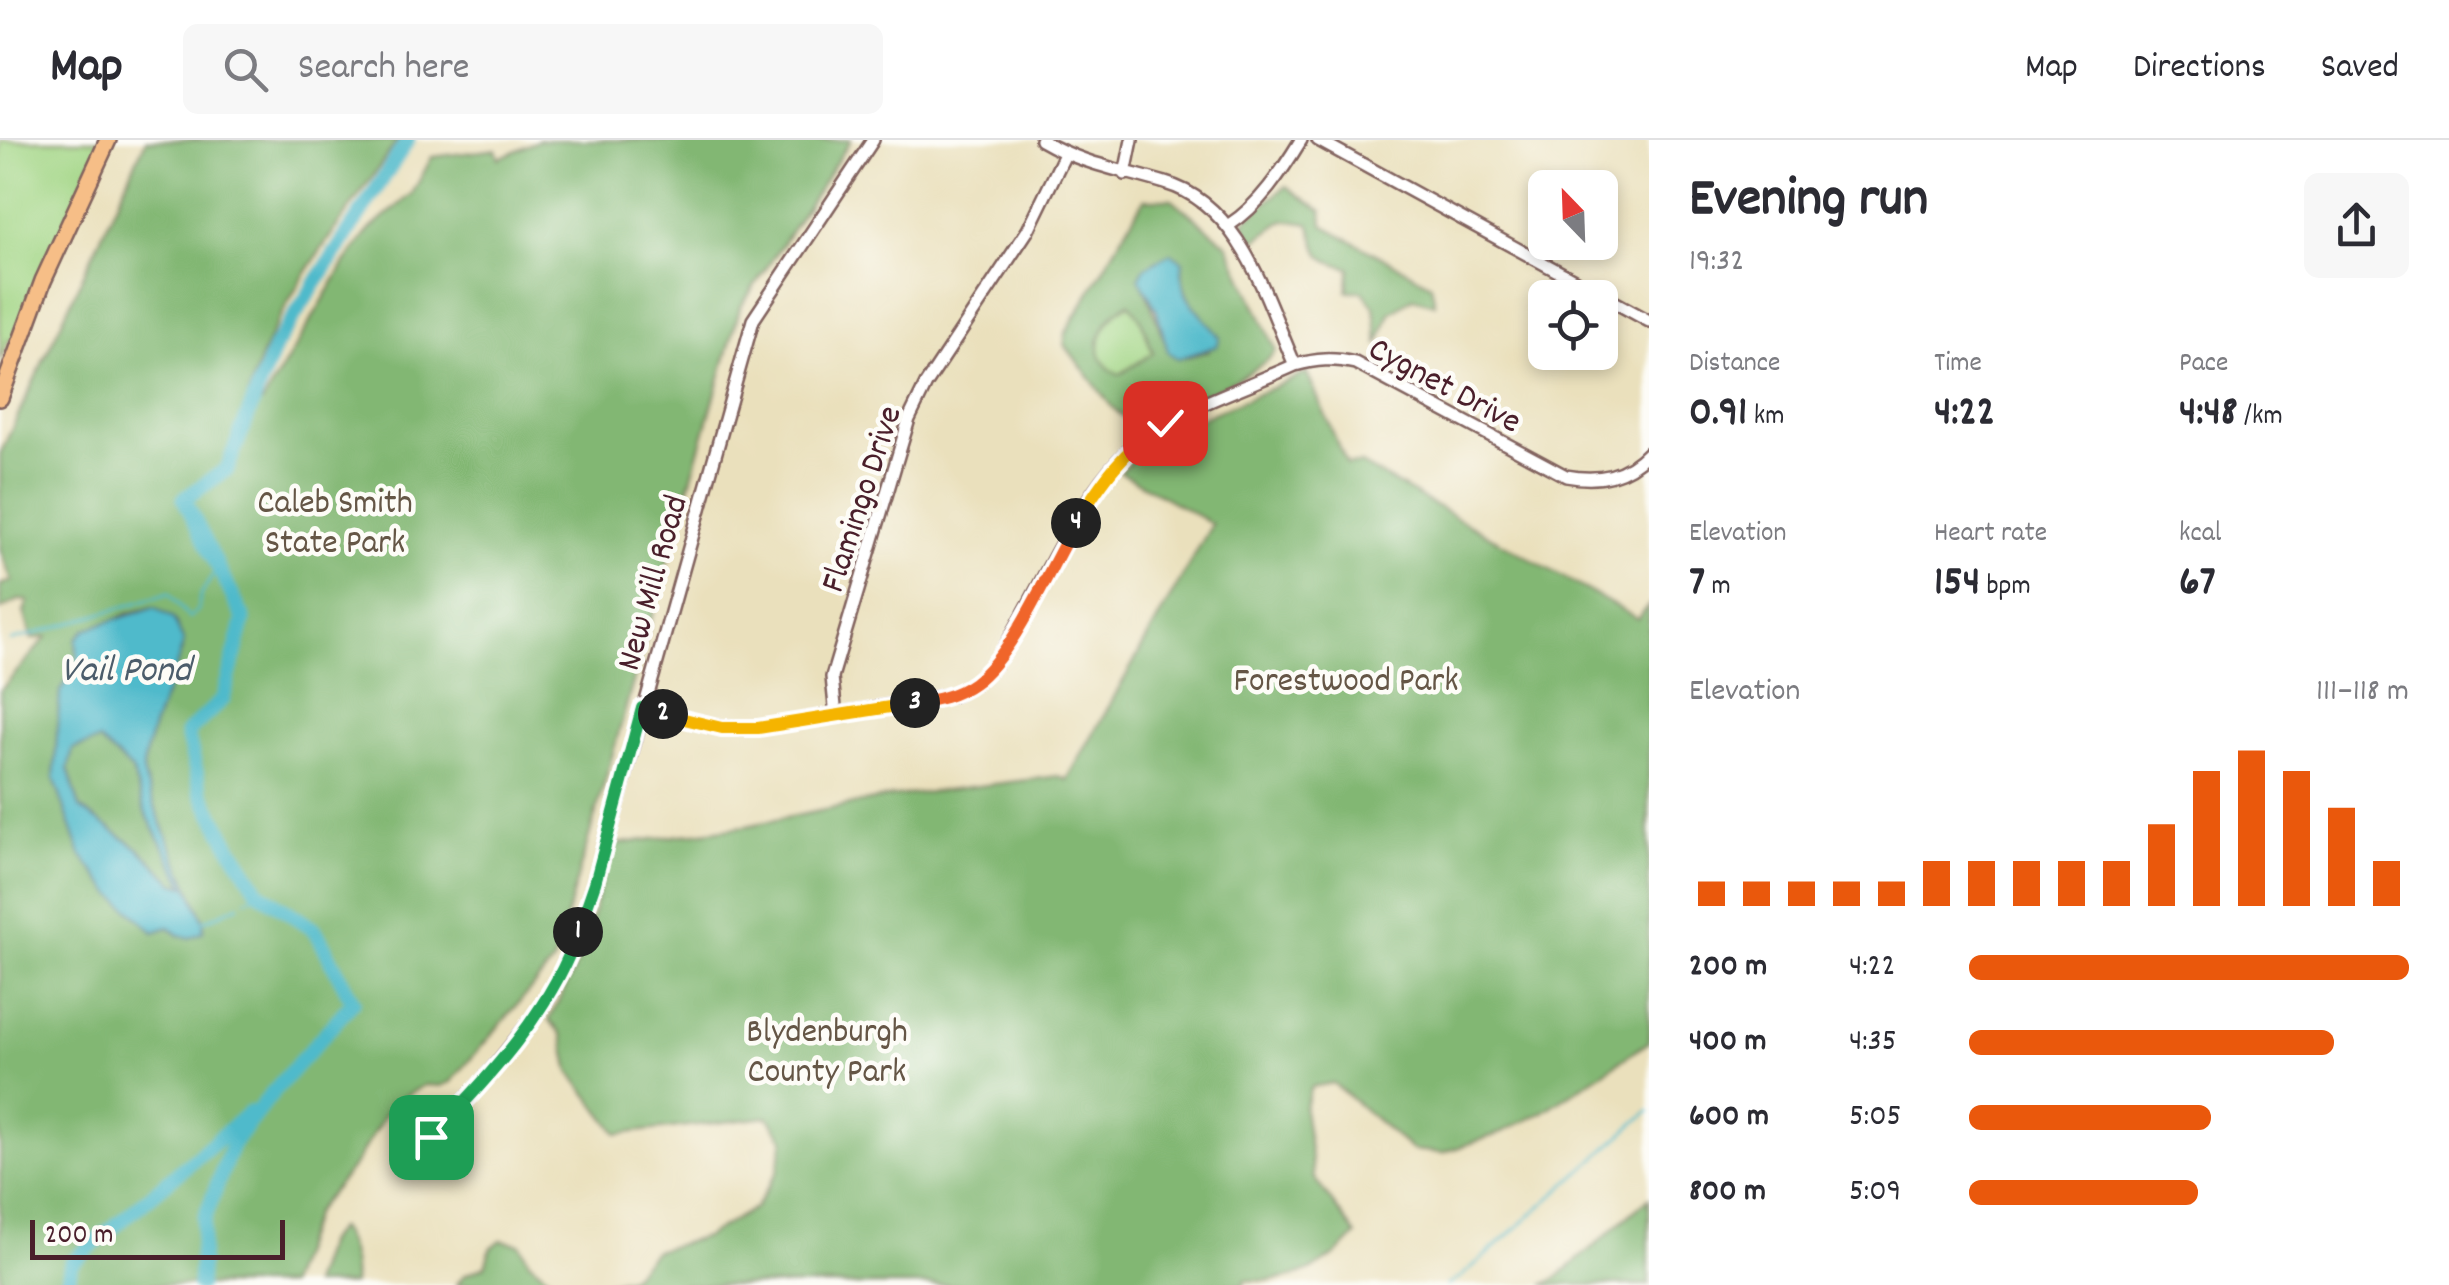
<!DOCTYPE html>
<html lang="en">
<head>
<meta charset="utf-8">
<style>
	body { margin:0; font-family:Dekko,sans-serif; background:#f7f7f7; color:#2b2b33; height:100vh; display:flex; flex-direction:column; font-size:38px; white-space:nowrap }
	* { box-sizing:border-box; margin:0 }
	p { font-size:32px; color:#7c7c81 }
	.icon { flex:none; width:55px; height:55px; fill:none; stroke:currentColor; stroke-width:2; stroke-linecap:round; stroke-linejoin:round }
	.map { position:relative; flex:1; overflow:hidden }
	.details { display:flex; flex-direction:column; background:#fff; width:800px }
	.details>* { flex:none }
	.needle { width:65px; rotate:337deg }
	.buttons { position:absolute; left:1528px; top:30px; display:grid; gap:20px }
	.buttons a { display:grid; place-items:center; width:90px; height:90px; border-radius:15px; background:#fff; box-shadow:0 5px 15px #0003; font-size:50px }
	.scale { position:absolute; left:30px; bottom:25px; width:255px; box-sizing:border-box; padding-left:10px; border:5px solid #4a1f2b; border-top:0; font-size:28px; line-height:35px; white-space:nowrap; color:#4a1f2b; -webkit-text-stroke:8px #fdfcf7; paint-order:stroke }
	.pin { position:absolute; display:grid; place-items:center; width:85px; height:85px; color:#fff; margin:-42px; border-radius:20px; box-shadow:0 5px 15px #0006 }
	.km { position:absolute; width:50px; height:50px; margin:-25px; border-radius:50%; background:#222; color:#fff; font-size:28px; line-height:50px; text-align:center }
	.round { display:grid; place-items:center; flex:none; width:105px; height:105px; border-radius:15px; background:#f7f7f7 }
	.headline { display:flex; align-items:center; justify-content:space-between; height:170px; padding:0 40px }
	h1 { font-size:55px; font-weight:800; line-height:75px }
	.figures { display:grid; grid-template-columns:repeat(3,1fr); gap:15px; height:170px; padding:10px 40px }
	.figures div { display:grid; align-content:center }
	.figures b { font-size:42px; font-weight:800 }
	.figures small { font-size:28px; font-weight:400 }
	.figures p { font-size:28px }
	.chart { height:280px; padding:20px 40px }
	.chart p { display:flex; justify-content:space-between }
	.chart svg { width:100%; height:180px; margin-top:10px; stroke:#ea580c; stroke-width:6 }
	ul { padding:0 40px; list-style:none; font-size:32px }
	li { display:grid; grid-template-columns:160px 120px 1fr; align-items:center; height:75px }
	li i { height:25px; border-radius:12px; background:#ea580c }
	header { display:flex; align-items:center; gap:60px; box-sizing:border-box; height:140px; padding:0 50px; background:#fff; border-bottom:2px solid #e1e1e2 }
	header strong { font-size:48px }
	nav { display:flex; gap:55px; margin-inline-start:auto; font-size:35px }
	.search { width:700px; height:90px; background:#f7f7f7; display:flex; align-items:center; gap:25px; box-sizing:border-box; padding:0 35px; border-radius:15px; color:#7c7c81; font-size:38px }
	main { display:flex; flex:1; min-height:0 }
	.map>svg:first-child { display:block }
</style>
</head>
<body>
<header>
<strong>Map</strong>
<div class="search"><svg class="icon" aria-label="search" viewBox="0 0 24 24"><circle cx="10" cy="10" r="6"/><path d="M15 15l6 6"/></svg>Search here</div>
<nav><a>Map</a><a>Directions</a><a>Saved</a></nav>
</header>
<main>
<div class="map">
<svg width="1649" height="1145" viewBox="0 0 1649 1145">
	<rect width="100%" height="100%" fill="#fdfcf7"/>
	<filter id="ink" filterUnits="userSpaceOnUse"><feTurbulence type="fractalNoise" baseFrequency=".01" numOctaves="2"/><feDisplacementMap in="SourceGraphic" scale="20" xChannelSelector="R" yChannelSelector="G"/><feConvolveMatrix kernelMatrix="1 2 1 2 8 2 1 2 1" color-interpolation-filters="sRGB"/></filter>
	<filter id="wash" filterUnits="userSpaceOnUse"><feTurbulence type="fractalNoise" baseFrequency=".0048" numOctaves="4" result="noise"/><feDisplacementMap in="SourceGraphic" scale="40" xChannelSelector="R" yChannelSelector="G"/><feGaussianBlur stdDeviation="2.25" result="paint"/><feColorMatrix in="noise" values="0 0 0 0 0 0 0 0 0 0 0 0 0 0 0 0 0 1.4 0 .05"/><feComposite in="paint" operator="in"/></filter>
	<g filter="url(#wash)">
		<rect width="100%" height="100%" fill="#eae0bc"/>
		<path fill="#a3d686" stroke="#767a58" stroke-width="2.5" d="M0 0H102L12 201 9 200 0 221Z
			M1130 163 1141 179 1153 213 1119 235C1083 216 1101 179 1130 163Z"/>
		<path fill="#82b773" stroke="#666b4f" stroke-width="2.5" fill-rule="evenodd" d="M146 0H398C346 77 267 171 247 262L262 263 345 123 369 90 412 54 432 17 496 9 499 18 539 0H851L740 168 553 823 451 942 441 946 425 945 403 957 386 973 355 1024 315 1072 288 1145H0V551L47 497 32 499 24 472 28 461 19 460 0 470V445L12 441 0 410V314ZM153 467 173 478 184 502C172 544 149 585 143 628 141 643 194 758 204 781L179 795 169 787 54 638 70 536 78 523 76 499 129 473Z
			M1286 46 1322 71 1323 85 1431 144 1435 164 1413 158 1390 173 1378 205 1374 167 1363 151H1347L1350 128C1311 118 1322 114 1309 84L1284 80 1253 102 1243 82Z
			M1144 59H1172L1228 105 1276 210C1263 234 1168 270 1139 283H1129L1111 266 1065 205V194ZM1163 119 1182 131C1183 154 1193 172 1211 186L1209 211 1179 219C1161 207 1156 170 1144 149L1155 121ZM1129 163 1141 179 1153 213 1119 235C1083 216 1101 179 1129 163Z
			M1307 233 1347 325 1361 324 1638 479 1649 465V902L1543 972 1498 994 1442 1013 1412 1010 1333 943 1311 947 1304 969 1314 1038 1356 1095C1327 1128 1291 1145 1245 1140L1244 1145H600L631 1137 654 1111 705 1097 756 1067 777 1032 784 999 768 977 618 994 570 932 562 895 549 880 583 812 609 711 617 704 746 686 889 657 1059 636 1067 640 1212 384 1120 332 1151 303 1169 292Z
			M99 600 132 630 145 672 186 746 174 743 139 709 80 668 68 629 73 608Z
			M1649 1058V1145H1543L1558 1137Z
			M339 1088C350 1103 355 1126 353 1144L312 1145 327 1101Z
			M501 1100 520 1104 529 1121 558 1145H456L464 1135 485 1126 490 1109Z"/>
		<path fill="#4fbacb" stroke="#4c6c7b" stroke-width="2.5" fill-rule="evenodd" d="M1171 113 1183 121C1177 161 1201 170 1220 198L1217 206 1178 219 1168 212 1156 169 1139 138 1145 127Z
			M154 467 173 478 184 502C172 544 149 585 143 628 141 643 194 758 204 781L203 792 190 798 179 795 169 787 154 792 113 755 81 715 54 638 60 551 78 523 76 499 86 489ZM99 601 132 630 145 672 185 746 174 743 139 709 80 668 68 629 73 609Z"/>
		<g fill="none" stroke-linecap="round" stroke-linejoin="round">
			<path stroke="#4fbacb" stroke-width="2.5" d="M11 501 169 453 189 478 198 470 200 456 217 429
				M246 760 259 752
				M204 781 239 765
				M1447 1145 1461 1137 1649 971"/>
			<path stroke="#4fbacb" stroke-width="15" d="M67 1145 71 1123 250 972
				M199 1145 204 1080 232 1005 272 953 353 862 316 791 259 752 230 706 201 652 187 593 223 559 244 479 184 359 227 329 275 206 408 0"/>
		</g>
	</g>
	<g filter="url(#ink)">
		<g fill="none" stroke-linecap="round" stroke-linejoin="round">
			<defs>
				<path id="minor" d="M1041 0C1084 25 1119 29 1165 43 1242 65 1266 160 1295 225
					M1318 0 1649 181
					M1125 34 1132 0
					M1229 85C1259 66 1282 31 1301 0
					M642 568 721 588H758L954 555 975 543 995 524C1039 456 1082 339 1148 294 1192 264 1247 247 1295 225 1317 219 1333 218 1355 223L1566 336C1599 342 1625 337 1649 312
					M836 576 832 537 909 279 926 244 1028 90 1065 14
					M427 1002 485 938 548 859 569 818 595 743 753 180 873 0"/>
				<path id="major" d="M0 258 43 141 108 0"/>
			</defs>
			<use href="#minor" stroke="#82635e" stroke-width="16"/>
			<use href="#major" stroke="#82635e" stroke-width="20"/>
			<use href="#minor" stroke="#fff" stroke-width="11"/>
			<use href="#major" stroke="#f6be87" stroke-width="15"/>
		</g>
	</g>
	<g fill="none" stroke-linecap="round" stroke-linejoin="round" filter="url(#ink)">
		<defs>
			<path id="split-1" d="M431 997C488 939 552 870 578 792"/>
			<path id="split-2" d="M578 792 595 743 642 568 663 574"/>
			<path id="split-3" d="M663 574 722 588H758L915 563"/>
			<path id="split-4" d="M915 563C936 560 956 556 974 543 1015 513 1049 428 1076 383"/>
			<path id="split-5" d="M1076 383C1101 342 1124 309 1165 283"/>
		</defs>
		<use href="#split-1" stroke="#fff" stroke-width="20"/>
		<use href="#split-2" stroke="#fff" stroke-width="20"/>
		<use href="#split-3" stroke="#fff" stroke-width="20"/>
		<use href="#split-4" stroke="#fff" stroke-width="20"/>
		<use href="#split-5" stroke="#fff" stroke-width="20"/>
		<use href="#split-1" stroke="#22a559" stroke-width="12"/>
		<use href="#split-2" stroke="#22a559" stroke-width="12"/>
		<use href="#split-3" stroke="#f5b400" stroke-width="12"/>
		<use href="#split-4" stroke="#f0652b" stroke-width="12"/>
		<use href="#split-5" stroke="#f5b400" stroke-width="12"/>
	</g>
	<g text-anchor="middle" stroke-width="9" stroke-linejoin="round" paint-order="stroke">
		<g font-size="35" fill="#4a1f2b" stroke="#fdfcf7">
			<text transform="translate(1446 243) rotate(28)" y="12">Cygnet Drive</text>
			<text transform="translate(859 358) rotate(-72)" y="12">Flamingo Drive</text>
			<text transform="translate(650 442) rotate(-74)" y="12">New Mill Road</text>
		</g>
		<g font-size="35" fill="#655646" stroke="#fdfcf7">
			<text x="335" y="372">Caleb Smith<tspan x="335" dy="40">State Park</tspan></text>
			<text x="1346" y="550">Forestwood Park</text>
			<text x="827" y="901">Blydenburgh<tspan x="827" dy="40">County Park</tspan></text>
		</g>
		<g font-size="38" font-style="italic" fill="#4c5d6b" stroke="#fdfcf7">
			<text x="126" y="540">Vail Pond</text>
		</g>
	</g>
</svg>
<div class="buttons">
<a><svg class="needle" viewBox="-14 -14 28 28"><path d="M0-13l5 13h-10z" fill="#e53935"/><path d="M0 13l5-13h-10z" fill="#7c7c81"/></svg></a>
<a><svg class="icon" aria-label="locate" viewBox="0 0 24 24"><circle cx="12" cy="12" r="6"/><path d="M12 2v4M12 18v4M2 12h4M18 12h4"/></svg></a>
</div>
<div class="scale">200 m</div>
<div class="pin" style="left:431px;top:997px;background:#1e9e55"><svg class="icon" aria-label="arrive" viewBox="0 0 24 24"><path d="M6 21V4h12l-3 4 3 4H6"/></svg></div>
<div class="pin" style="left:1165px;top:283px;background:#d93025"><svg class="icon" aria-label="check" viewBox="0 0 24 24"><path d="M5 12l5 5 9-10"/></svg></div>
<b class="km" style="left:578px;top:792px">1</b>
<b class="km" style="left:663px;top:574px">2</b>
<b class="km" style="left:915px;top:563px">3</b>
<b class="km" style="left:1076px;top:383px">4</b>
</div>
<section class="details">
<div class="headline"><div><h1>Evening run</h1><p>19:32</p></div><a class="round"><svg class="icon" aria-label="share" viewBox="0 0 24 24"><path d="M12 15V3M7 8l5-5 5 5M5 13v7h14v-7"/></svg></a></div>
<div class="figures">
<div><p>Distance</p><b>0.91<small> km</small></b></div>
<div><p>Time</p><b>4:22</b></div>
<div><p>Pace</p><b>4:48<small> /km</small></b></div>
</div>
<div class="figures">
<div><p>Elevation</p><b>7<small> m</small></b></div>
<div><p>Heart rate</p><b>154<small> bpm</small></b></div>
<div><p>kcal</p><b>67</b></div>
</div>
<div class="chart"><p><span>Elevation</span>111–118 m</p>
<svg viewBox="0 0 160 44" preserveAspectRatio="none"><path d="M5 44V38M15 44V38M25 44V38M35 44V38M45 44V38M55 44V33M65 44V33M75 44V33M85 44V33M95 44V33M105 44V24M115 44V11M125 44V6M135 44V11M145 44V20M155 44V33"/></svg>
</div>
<ul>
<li><b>200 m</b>4:22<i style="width:100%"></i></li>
<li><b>400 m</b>4:35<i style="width:83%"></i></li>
<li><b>600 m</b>5:05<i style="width:55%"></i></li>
<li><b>800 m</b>5:09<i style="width:52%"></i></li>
</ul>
</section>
</main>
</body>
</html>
